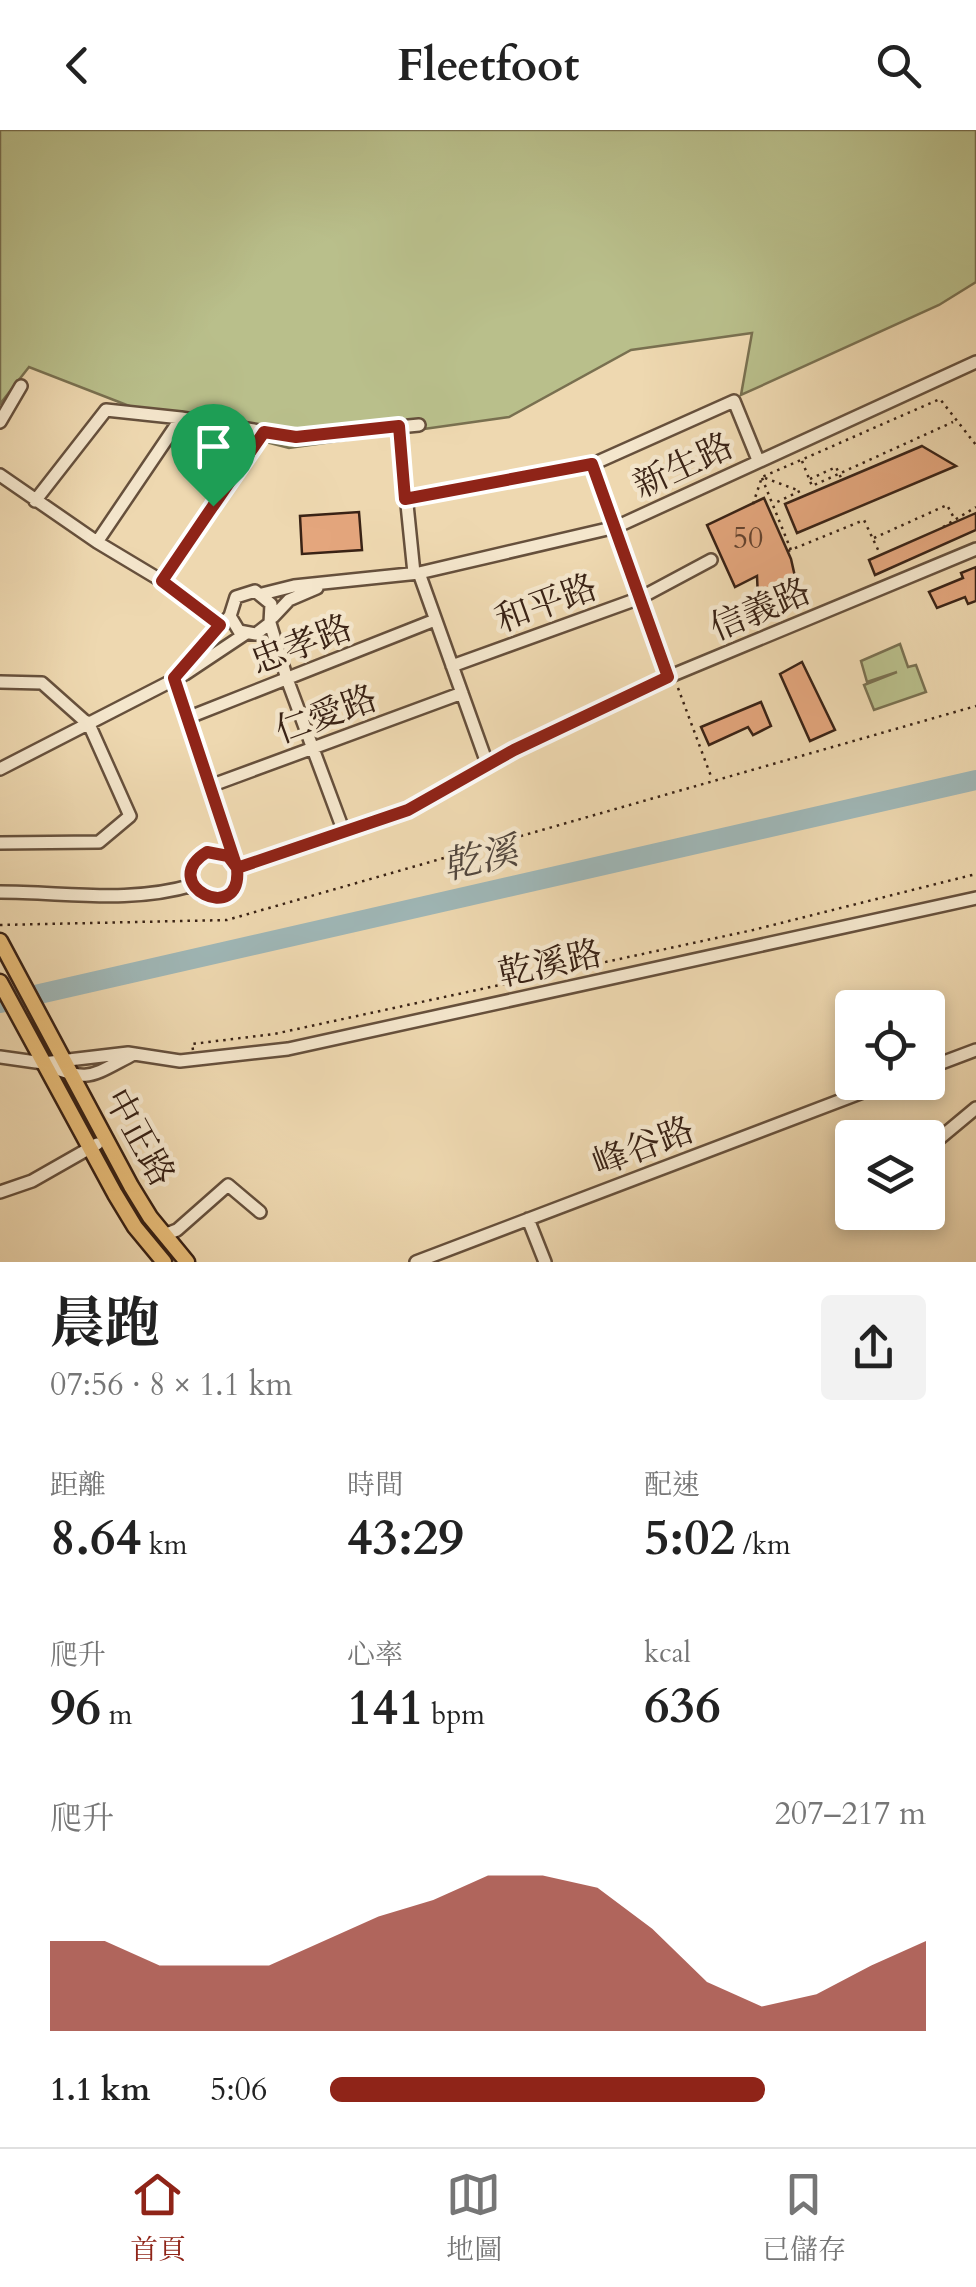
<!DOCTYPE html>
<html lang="zh-TW">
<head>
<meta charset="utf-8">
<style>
	body { margin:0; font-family:Cardo,"Noto Serif TC",serif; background:#f2f2f2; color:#222; height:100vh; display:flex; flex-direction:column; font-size:38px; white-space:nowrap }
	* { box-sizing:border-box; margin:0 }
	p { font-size:32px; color:#767676 }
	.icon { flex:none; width:55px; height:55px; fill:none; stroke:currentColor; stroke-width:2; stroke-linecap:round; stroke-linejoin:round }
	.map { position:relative; height:1132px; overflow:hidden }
	.side { display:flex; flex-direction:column; background:#fff; flex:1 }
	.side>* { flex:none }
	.controls { position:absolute; left:835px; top:860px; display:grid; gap:20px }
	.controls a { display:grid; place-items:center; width:110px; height:110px; border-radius:10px; background:#fff; box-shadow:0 5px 15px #0003; font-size:50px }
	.pin { position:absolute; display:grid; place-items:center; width:85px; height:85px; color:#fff; margin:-102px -42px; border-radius:50% 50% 50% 0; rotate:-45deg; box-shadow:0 0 10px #0007 }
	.pin .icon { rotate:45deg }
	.round { display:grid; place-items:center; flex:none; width:105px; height:105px; border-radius:10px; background:#f2f2f2 }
	.head { display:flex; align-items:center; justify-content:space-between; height:170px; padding:0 50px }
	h1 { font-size:55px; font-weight:700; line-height:75px }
	.stats { display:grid; grid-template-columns:repeat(3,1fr); gap:15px; height:170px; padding:10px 50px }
	.stats div { display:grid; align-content:center }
	.stats b { font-size:50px; font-weight:700 }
	.stats small { font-size:28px; font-weight:400 }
	.stats p { font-size:28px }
	.chart { height:280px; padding:20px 50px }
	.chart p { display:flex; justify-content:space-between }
	.chart svg { width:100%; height:180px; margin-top:10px; fill:#8f2418; opacity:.7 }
	ul { padding:0 50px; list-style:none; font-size:32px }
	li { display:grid; grid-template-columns:160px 120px 1fr; align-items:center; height:75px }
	li i { height:25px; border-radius:12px; background:#8f2418 }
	header { display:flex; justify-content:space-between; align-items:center; height:130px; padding:0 50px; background:#fff; font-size:45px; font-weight:700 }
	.dock { display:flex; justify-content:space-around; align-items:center; height:140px; border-top:2px solid #e0e0e0; background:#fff; font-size:28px; color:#767676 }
	.dock a { display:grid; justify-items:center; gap:5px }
	.dock .current { color:#8f2418 }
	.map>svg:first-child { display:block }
</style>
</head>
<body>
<header><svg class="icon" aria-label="back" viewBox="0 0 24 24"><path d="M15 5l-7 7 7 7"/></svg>Fleetfoot<svg class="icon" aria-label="search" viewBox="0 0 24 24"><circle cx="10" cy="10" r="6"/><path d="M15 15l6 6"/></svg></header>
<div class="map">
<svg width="976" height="1132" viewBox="0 0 976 1132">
	<rect width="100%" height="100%" fill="#eed8b0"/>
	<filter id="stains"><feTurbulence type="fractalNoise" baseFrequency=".002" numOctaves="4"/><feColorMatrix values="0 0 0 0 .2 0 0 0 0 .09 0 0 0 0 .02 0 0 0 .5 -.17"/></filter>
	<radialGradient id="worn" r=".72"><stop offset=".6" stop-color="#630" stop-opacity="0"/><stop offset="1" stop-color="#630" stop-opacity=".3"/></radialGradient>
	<path fill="#b9bf8b" stroke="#797050" stroke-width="2.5" d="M0 0H976V152L939 175 741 265 752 203 631 220 509 287 289 318 137 279 29 237 0 274Z
		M900 514 908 537 916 535 926 562 874 580 864 555 897 542 867 552 861 531Z"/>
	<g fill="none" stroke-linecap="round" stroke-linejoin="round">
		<path stroke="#9fb7b7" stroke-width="20" d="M0 873 976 650"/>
	</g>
	<path fill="#e4a67d" stroke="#392215" stroke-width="2.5" d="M922 316 956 336 797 403 785 374Z
		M764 368 791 429 800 469 767 479 758 469 757 446 735 457 707 395Z
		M359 382 362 420 302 424 300 386Z
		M976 383V400L875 445 869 430Z
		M976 437V471L968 474 965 467 937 478 929 462 963 448 961 443Z
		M802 532 835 600 810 611 780 544Z
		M761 572 771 596 753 605 748 597 709 615 701 597Z"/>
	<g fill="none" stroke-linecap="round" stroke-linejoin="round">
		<defs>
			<path id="minor" d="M0 292 21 256
				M399 296 414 443
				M593 334 668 547
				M0 345 97 412 162 451 220 495
				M405 369 593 334 734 271 758 330
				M35 371 106 280 181 288 296 307 419 295
				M97 412 181 288
				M419 443 488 636
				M162 451 264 302
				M262 464 294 456 419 443 616 397 976 232
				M273 487 289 470 317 458
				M270 493 287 549 344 702
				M452 536 640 468 711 430
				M180 541 230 486 236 467 255 461 271 474 270 493 256 504 239 501 230 486
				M174 547 237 737 408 679 515 620 668 547 976 419
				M0 552 42 553 87 593
				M187 588 435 490
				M0 639 185 544 245 504
				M210 656 462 563
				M0 713 99 712 130 686 88 592
				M191 745a23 23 0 1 1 46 0a23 23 0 1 1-46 0Z
				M0 762C66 762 129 774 193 755
				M0 927 43 933 128 923 180 931 288 919 976 768
				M43 933C89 954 91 946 134 924
				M928 938 976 920
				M928 1018 976 978
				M844 1039 852 1050
				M0 1062 32 1051 97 1014
				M528 1089 545 1132
				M164 1105 177 1100 228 1055 260 1082
				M416 1132 889 952"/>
			<path id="major" d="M0 811 131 1056 150 1087 187 1132
				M0 852 115 1064 135 1097 164 1132"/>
		</defs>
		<use href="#minor" stroke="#66503c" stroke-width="16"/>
		<use href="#major" stroke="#392215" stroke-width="19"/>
		<path stroke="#392215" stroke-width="2.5" stroke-dasharray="2.5 5" stroke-linecap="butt" d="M802 331 812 356 953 292
			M762 348 791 420
			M765 348 800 361 773 374
			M753 374 762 347 940 269 976 315
			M943 397 976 377
			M874 408 947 375 954 388
			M788 421 864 390 880 424
			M678 558 712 649
			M0 795 227 790 976 576
			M193 920 192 914 274 904 753 800 976 744"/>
		<use href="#minor" stroke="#f4e6cc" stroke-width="11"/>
		<use href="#major" stroke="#e7bc78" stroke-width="14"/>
		<path stroke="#392215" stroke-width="2.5" stroke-dasharray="2.5 5" stroke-linecap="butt" d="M810 349 836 337 842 350"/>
	</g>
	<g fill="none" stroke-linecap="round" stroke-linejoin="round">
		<defs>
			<path id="route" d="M213 376 162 451 220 495 174 548 237 738C243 798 155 754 207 722L228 726 237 738 408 680 514 620 668 547 592 334 405 369 399 296 296 307 264 302 213 376"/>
		</defs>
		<use href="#route" stroke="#fff" stroke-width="20"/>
		<use href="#route" stroke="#8f2418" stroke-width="12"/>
	</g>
	<g text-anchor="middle" stroke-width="9" stroke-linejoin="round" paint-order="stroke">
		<g font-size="30" fill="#64432f">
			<text x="748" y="418">50</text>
		</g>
		<g font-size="35" fill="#392215" stroke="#f4e6cc">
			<text transform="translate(683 335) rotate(-25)" y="12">新生路</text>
			<text transform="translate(546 473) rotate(-20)" y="12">和平路</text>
			<text transform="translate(760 479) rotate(-23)" y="12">信義路</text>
			<text transform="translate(301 514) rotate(-21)" y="12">忠孝路</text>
			<text transform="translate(326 584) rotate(-20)" y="12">仁愛路</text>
			<text transform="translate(550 833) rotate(-12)" y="12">乾溪路</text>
			<text transform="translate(140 1007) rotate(61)" y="12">中正路</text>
			<text transform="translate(643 1016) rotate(-21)" y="12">峰谷路</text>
		</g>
		<g font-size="38" font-style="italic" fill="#52473e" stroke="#f4e6cc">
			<text transform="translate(480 728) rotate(-13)" y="13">乾溪</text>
		</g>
	</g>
	<rect width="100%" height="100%" filter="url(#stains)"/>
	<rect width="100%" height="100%" fill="url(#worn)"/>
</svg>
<div class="controls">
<a><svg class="icon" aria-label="locate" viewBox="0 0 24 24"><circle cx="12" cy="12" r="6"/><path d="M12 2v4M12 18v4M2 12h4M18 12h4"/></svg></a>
<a><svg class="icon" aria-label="layers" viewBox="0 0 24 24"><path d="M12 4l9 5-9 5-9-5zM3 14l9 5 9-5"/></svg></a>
</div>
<div class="pin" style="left:213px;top:376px;background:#1e9e55"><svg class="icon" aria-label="arrive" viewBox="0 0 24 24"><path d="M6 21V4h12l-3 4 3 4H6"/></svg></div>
</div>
<section class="side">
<div class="head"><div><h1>晨跑</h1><p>07:56 · 8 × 1.1 km</p></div><a class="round"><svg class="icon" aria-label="share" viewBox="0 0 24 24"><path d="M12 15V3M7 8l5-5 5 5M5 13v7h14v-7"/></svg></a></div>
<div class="stats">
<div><p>距離</p><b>8.64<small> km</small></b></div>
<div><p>時間</p><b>43:29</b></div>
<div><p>配速</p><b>5:02<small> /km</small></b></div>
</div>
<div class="stats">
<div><p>爬升</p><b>96<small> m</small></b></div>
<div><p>心率</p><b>141<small> bpm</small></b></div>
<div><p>kcal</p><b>636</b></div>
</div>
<div class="chart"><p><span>爬升</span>207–217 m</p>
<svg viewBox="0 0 160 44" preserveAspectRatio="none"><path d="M0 44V22L10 22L20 28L30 28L40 28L50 22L60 16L70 12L80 6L90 6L100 9L110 19L120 32L130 38L140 35L150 28L160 22V44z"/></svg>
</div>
<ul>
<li><b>1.1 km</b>5:06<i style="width:73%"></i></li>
</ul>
</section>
<nav class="dock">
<a class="current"><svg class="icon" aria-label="home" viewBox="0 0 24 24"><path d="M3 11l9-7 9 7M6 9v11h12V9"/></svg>首頁</a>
<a><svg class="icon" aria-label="map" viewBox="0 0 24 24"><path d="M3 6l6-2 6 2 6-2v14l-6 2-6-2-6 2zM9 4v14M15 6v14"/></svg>地圖</a>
<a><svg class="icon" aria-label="saved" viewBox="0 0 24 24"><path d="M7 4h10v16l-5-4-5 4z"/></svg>已儲存</a>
</nav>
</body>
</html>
